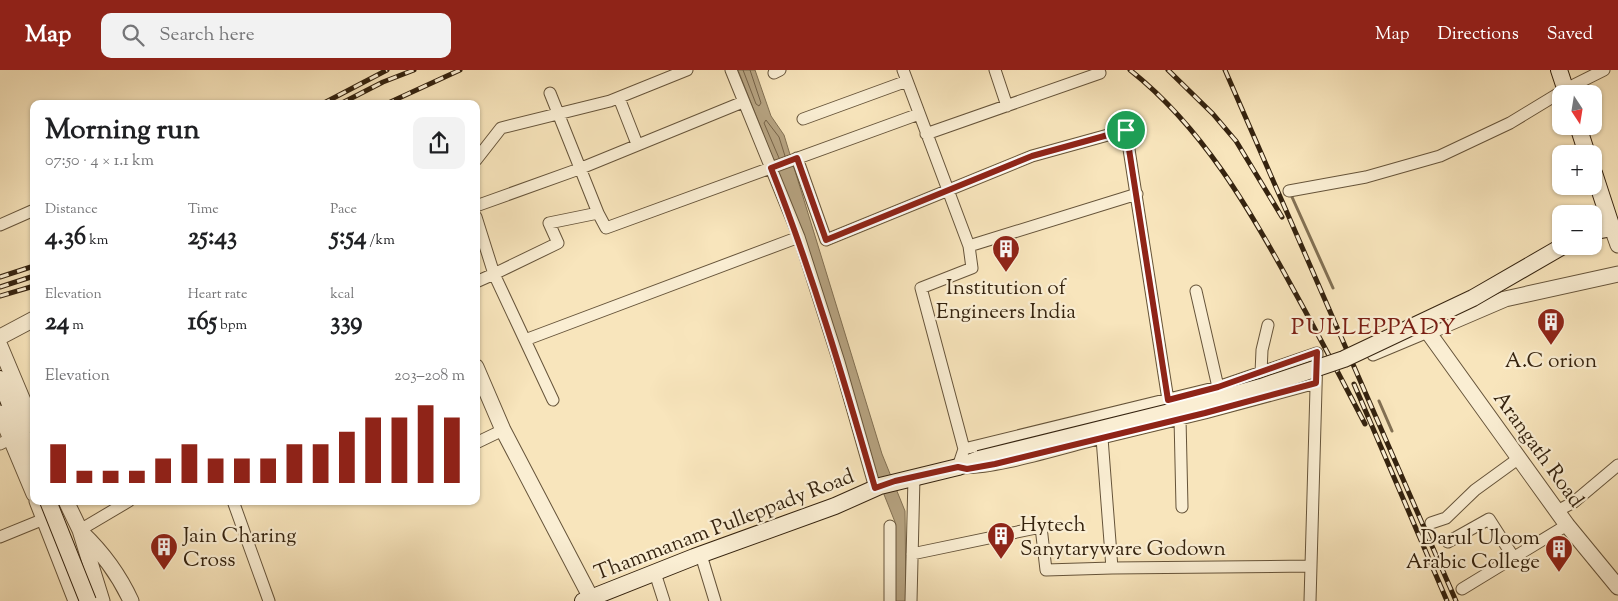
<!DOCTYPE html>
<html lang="en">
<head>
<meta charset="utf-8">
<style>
	body { margin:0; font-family:"Sorts Mill Goudy",serif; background:#f2f2f2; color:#202124; height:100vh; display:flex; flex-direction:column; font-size:19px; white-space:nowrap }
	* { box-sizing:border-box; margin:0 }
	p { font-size:16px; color:#757577 }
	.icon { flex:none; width:28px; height:28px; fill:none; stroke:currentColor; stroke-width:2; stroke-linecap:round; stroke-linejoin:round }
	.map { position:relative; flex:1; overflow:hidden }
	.drawer { position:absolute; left:30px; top:30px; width:450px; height:405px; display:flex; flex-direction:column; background:#fff; border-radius:10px; box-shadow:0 1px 4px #0004 }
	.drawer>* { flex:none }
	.needle { width:32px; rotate:168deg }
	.buttons { position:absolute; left:1552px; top:15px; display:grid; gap:10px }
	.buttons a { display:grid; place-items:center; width:50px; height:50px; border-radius:10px; background:#fff; box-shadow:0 1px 4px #0004; font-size:25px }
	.pin { position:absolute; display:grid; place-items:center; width:42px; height:42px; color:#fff; margin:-21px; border:2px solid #fff; border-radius:50%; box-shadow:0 1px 5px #0007 }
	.round { display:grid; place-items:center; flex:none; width:52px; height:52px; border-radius:10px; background:#f2f2f2 }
	.head { display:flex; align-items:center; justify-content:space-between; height:85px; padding:0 15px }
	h1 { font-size:28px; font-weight:700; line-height:38px }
	.stats { display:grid; grid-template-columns:repeat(3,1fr); gap:8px; height:85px; padding:5px 15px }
	.stats div { display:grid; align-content:center }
	.stats b { font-size:25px; font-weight:700 }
	.stats small { font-size:14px; font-weight:400 }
	.stats p { font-size:14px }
	.chart { height:140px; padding:10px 15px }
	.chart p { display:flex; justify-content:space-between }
	.chart svg { width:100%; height:90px; margin-top:5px; stroke:#8f2418; stroke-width:6 }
	header { display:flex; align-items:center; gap:30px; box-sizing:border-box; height:70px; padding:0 25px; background:#8f2418; color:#fff }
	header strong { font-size:24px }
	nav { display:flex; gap:28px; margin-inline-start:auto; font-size:18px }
	.search { width:350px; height:45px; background:#f2f2f2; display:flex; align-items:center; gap:12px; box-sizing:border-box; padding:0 18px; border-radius:10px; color:#757577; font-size:19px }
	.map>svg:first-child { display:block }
</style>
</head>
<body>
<header>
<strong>Map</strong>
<div class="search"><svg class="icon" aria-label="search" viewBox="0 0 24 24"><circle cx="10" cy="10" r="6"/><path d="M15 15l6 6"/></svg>Search here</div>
<nav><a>Map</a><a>Directions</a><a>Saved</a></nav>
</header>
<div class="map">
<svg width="1618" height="531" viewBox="0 0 1618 531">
	<rect width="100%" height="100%" fill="#f8e5bc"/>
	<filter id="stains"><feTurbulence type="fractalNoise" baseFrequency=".004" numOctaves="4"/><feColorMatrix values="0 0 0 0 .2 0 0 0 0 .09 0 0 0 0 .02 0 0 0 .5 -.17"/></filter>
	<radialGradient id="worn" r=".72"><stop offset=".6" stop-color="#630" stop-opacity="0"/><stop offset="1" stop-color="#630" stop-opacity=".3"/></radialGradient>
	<path fill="#b6a381" stroke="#827053" d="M738 0H755L771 46 784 65 882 384 905 441 906 531H895V452L877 407 802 162Z"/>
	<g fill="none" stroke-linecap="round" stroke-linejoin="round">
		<path stroke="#766348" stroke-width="1" d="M743 0 756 34 759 36 761 33 750 0
			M779 88 764 53 766 50 779 67 785 86"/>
		<path stroke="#827053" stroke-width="3" d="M1292 127 1333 218
			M1379 331 1392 361"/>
		<defs>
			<path id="minor" d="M731 0 799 167 839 292 875 418
				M903 0 969 176 972 198 921 218 964 379
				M995 0 1007 36
				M774 3 780 0
				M550 23 598 143
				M619 28 637 74
				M803 49 907 11
				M926 64 1100 3
				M797 88 826 170 1032 86 1126 60 1168 330
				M476 90 501 58 610 31 687 0
				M1289 121 1366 107 1440 86 1510 53 1566 19 1604 0
				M476 136 579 99 743 32
				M476 147 494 204 476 212
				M0 155 34 140
				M969 176 1137 124
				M1196 221 1218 317
				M525 270 799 167
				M1373 285 1428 262
				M1261 303 1262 280 1268 255
				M553 330 494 204 558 173 549 153 598 143 606 158 919 44
				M1180 348 1182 437
				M1102 368 1205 343 1316 313
				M476 373 503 360
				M0 374 10 369
				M233 431 269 531
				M1559 440 1574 432 1618 395
				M1431 453 1446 448 1475 420 1515 391H1522
				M890 456V531
				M80 460 129 431
				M0 467 44 449
				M1448 472 1489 449 1514 488
				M912 484 1041 457 1046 500 1112 498
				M701 485 715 531
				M655 503 664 531
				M1462 519 1567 455
				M911 531 914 407
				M1310 531 1317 283 1218 317 964 379 958 397C983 403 1072 375 1102 368L1112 498 1310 496"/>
			<path id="tertiary" d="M1612 158 1618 175
				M1618 204 1505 229 1428 262 1567 455 1618 517
				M0 267 34 249
				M0 276 34 357
				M476 297 503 360 591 528
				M0 343 34 424
				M37 431 76 531
				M66 431 80 460 102 531
				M82 463C103 483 119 505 131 531"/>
			<path id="secondary" d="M1559 0 1567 24
				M1578 56 1587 84
				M1594 103 1612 158 1594 161
				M0 309 34 395
				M583 531 694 487 835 436 880 416 958 397 979 389"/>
		</defs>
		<use href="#minor" stroke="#66543a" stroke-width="13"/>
		<use href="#tertiary" stroke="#66543a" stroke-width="17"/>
		<use href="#secondary" stroke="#35230f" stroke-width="18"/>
		<use href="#minor" stroke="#faeed3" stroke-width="11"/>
		<use href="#tertiary" stroke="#faeed3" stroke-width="15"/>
		<use href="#secondary" stroke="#faeed3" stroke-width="16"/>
		<defs>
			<path id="rail" d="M1130 0C1202 57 1249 138 1292 217 1317 262 1341 308 1365 354
				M1168 0 1213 44 1236 71 1282 147
				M1225 0 1456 531
				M322 34 387 0
				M340 34 383 12 414 0
				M386 34 460 0
				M0 207 34 196
				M0 217 34 206
				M0 226 34 216
				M1354 314 1447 531"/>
		</defs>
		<use href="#rail" stroke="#35230f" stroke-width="5"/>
		<use href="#rail" stroke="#faeed3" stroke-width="3" stroke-dasharray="9" stroke-linecap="butt"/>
		<defs>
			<path id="secondary-bridge" d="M979 389 1186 338 1261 317 1344 289 1473 228 1563 176
				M48 431 88 531"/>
		</defs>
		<use href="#secondary-bridge" stroke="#35230f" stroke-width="18" stroke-linecap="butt"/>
		<use href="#secondary-bridge" stroke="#faeed3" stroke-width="16"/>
	</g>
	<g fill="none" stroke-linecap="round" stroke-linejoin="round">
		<defs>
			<path id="route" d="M1126 60 1168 330 1218 317 1317 282 1316 313 1205 343 995 394 967 399 958 397 895 411 875 418C844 310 812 202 771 98L797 88 826 170 1032 86Z"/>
		</defs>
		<use href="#route" stroke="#fff" stroke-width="10"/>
		<use href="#route" stroke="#8f2418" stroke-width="6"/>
	</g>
	<defs>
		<symbol id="building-pin" viewBox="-11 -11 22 30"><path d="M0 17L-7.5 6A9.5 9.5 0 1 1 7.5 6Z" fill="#8f2418" stroke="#faeed3"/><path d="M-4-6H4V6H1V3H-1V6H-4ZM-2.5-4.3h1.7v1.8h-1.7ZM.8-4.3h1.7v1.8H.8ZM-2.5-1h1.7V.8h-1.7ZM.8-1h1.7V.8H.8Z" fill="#fff"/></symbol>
	</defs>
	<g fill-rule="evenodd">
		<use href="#building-pin" x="990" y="163" width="32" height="43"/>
		<use href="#building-pin" x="1535" y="236" width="32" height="43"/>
		<use href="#building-pin" x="985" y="450" width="32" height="43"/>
		<use href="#building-pin" x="148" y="461" width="32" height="43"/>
		<use href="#building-pin" x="1543" y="463" width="32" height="43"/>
	</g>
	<g text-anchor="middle" stroke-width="4.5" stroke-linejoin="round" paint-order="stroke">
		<g font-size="21" fill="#35230f" stroke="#faeed3">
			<text x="1006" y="224">Institution of<tspan x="1006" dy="24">Engineers India</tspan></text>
			<text x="1551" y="297">A.C orion</text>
			<text x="1020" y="461" text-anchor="start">Hytech<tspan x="1020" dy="24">Sanytaryware Godown</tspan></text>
			<text x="183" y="472" text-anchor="start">Jain Charing<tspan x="183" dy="24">Cross</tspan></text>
			<text x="1540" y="474" text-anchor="end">Darul Uloom<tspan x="1540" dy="24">Arabic College</tspan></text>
		</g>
		<g font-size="21" fill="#35230f" stroke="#faeed3">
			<text transform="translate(1539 379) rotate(54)" y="7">Arangath Road</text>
			<text transform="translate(724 454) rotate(-21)" y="7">Thammanam Pulleppady Road</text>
		</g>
		<g font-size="24" letter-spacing="1" fill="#7a1f14" stroke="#faeed3">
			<text x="1374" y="264">PULLEPPADY</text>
		</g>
	</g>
	<rect width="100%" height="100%" filter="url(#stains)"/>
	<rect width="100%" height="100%" fill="url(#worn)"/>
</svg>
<div class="buttons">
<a><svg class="needle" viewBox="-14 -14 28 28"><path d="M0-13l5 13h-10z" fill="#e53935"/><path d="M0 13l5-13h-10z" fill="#757577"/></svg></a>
<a>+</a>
<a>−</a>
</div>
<div class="pin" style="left:1126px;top:60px;background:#1e9e55"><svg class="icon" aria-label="arrive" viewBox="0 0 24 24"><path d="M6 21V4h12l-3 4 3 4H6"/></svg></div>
<section class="drawer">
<div class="head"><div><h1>Morning run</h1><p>07:50 · 4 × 1.1 km</p></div><a class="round"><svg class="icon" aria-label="share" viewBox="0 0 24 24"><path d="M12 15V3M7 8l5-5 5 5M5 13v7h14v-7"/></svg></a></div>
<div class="stats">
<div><p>Distance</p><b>4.36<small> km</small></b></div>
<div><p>Time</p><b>25:43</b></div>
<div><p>Pace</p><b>5:54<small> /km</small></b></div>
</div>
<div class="stats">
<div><p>Elevation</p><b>24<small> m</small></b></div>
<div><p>Heart rate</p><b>165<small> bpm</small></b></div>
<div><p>kcal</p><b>339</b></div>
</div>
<div class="chart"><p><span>Elevation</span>203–208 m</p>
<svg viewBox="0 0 160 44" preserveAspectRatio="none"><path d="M5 44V25M15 44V38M25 44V38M35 44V38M45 44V32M55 44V25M65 44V32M75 44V32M85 44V32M95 44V25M105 44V25M115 44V19M125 44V12M135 44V12M145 44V6M155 44V12"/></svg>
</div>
</section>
</div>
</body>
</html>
